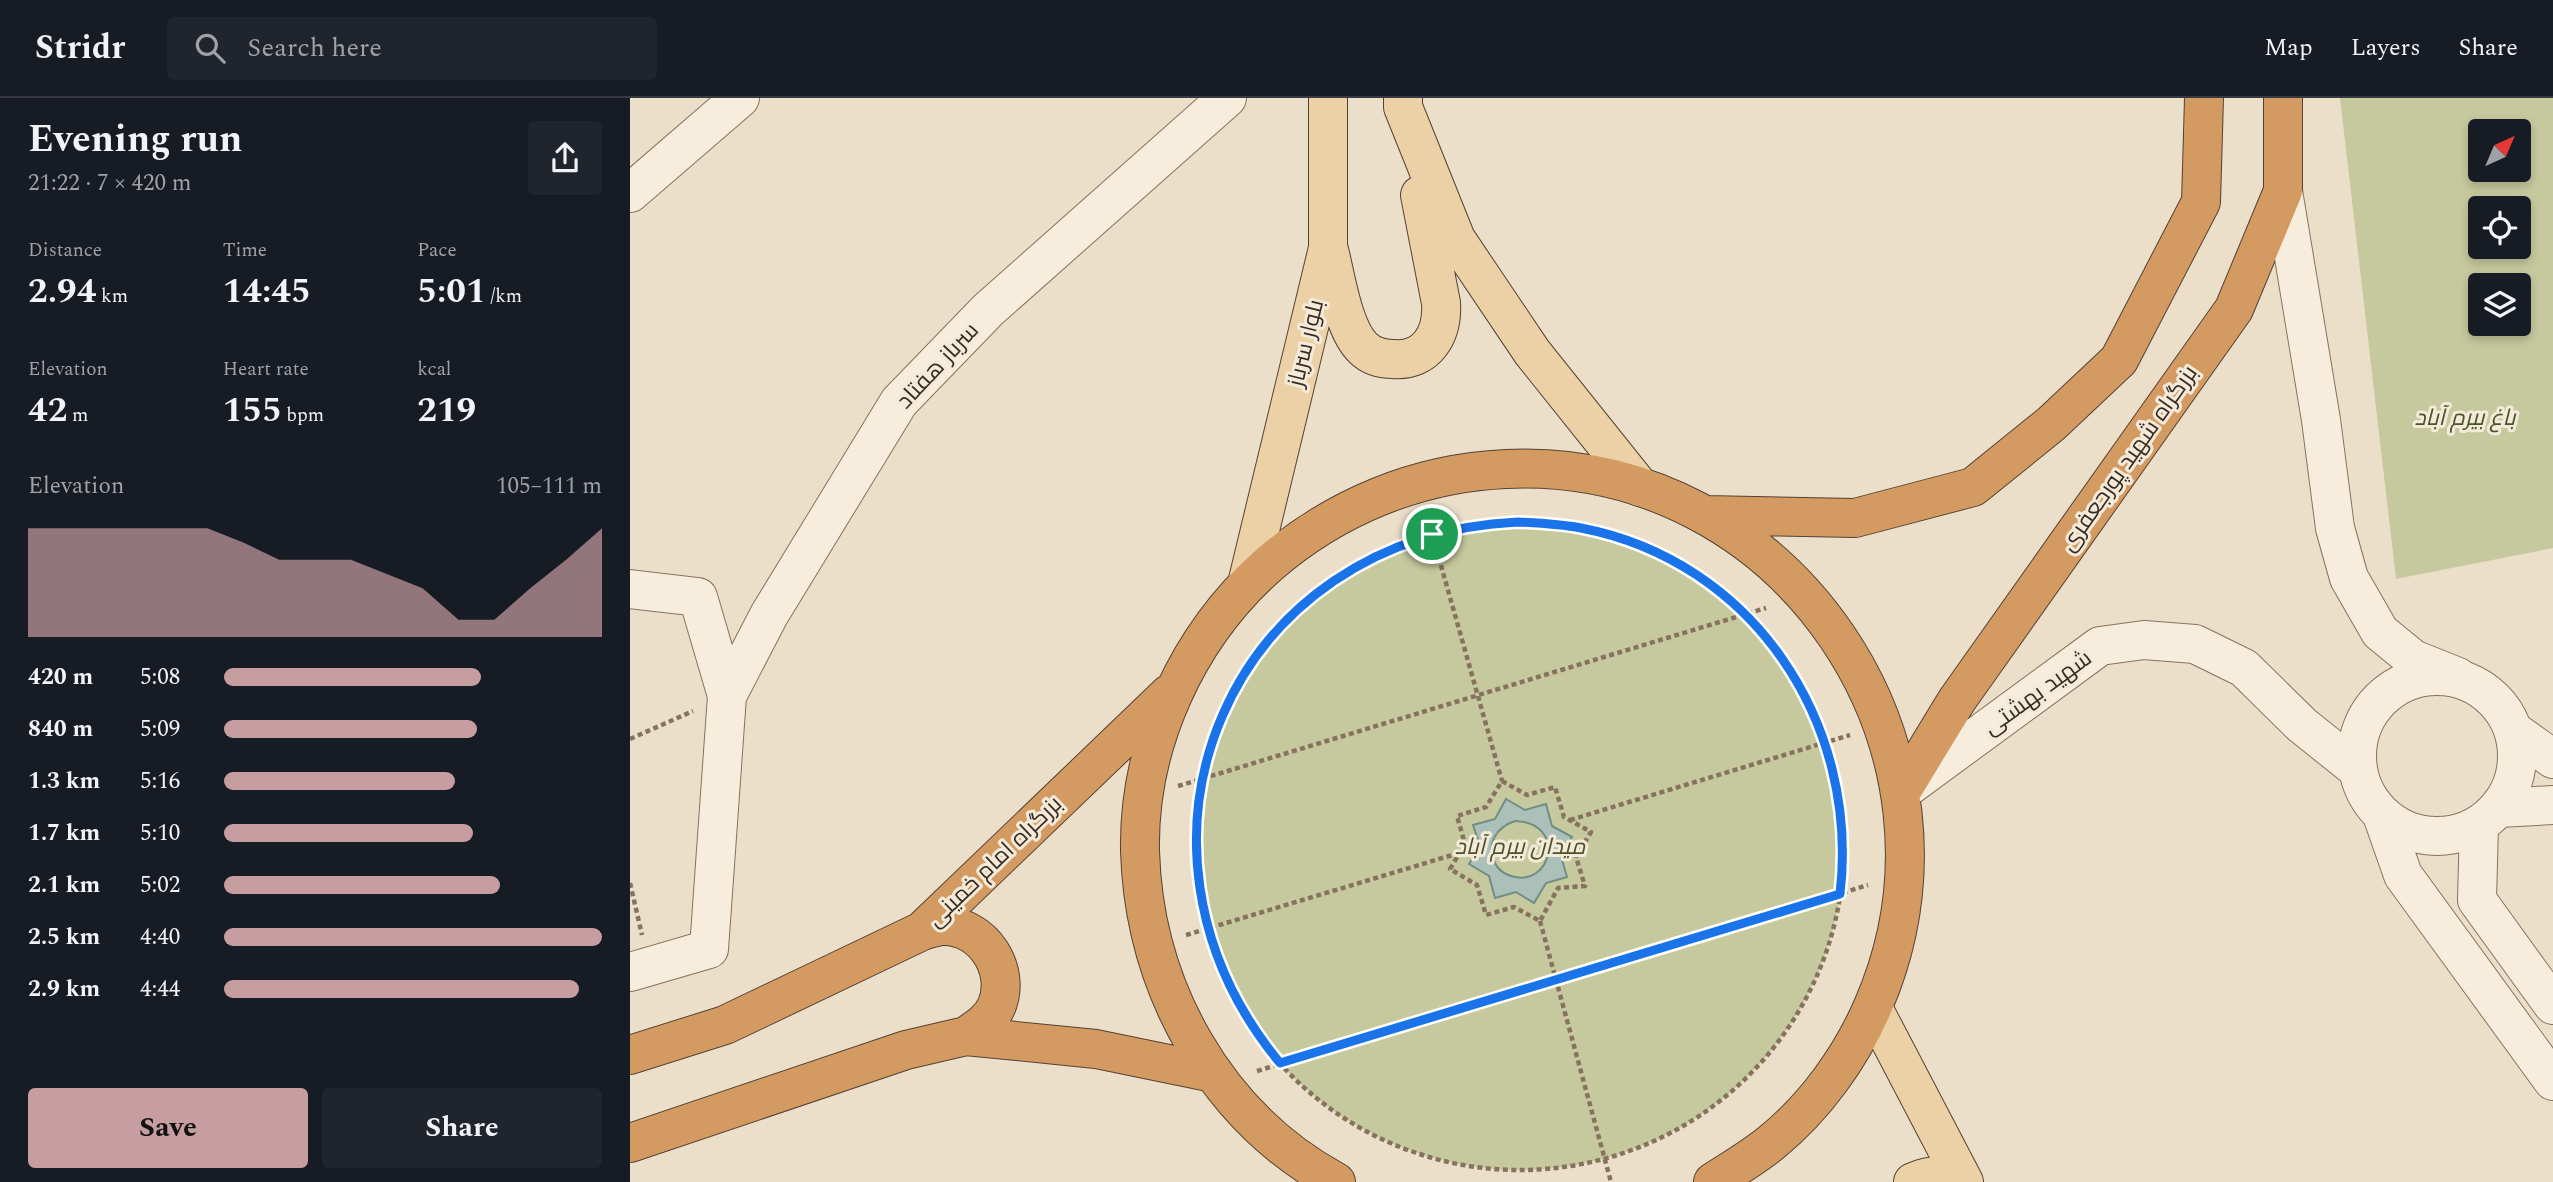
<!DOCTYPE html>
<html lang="en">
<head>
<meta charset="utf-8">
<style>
	body { margin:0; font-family:Spectral,Cairo,serif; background:#20242c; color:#f1f3f6; height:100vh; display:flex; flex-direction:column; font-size:26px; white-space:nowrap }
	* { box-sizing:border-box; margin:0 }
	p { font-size:23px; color:#9ea1a6 }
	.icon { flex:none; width:38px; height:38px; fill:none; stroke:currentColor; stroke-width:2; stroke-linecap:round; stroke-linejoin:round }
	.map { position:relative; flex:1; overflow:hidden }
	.details { display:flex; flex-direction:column; background:#171b24; width:630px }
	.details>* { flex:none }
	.needle { width:46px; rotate:44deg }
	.buttons { position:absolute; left:1838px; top:21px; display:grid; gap:14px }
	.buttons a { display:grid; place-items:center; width:63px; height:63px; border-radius:7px; background:#171b24; box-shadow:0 4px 10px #0003; font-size:35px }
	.pin { position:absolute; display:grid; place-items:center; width:60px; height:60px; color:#fff; margin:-30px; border:4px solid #fff; border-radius:50%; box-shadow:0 2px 7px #0007 }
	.round { display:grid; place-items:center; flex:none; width:74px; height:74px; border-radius:7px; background:#20242c }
	.head { display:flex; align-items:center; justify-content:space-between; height:119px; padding:0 28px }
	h1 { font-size:38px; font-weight:700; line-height:52px }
	.figures { display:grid; grid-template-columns:repeat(3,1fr); gap:10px; height:119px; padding:7px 28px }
	.figures div { display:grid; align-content:center }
	.figures b { font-size:35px; font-weight:700 }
	.figures small { font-size:19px; font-weight:400 }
	.figures p { font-size:19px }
	.chart { height:196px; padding:14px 28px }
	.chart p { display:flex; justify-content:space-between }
	.chart svg { width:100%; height:126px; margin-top:7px; fill:#c69da1; opacity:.7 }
	.action { display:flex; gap:14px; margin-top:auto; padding:14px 28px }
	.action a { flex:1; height:80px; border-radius:7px; background:#c69da1; color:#111; font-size:28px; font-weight:700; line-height:80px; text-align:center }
	.action a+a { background:#20242c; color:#f1f3f6 }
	ul { padding:0 28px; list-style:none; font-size:23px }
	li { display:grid; grid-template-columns:112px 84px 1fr; align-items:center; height:52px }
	li i { height:18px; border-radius:9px; background:#c69da1 }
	header { display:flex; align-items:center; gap:42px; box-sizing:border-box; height:98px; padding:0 35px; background:#171b24; border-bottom:2px solid #363941 }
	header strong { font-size:33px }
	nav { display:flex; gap:38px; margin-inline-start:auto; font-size:24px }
	.search { width:490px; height:63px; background:#20242c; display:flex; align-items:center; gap:18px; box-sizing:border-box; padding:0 24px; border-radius:7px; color:#9ea1a6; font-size:26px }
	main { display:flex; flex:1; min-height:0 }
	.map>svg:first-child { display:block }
</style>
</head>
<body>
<header>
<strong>Stridr</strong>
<div class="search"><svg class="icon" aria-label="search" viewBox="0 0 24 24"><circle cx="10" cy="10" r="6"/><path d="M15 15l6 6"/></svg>Search here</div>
<nav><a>Map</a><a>Layers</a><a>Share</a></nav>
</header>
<main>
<section class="details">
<div class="head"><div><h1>Evening run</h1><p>21:22 · 7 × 420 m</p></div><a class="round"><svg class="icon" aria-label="share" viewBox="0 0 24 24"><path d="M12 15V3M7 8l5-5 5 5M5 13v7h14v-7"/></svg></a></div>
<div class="figures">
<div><p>Distance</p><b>2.94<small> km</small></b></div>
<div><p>Time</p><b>14:45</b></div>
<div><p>Pace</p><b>5:01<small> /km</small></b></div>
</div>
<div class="figures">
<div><p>Elevation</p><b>42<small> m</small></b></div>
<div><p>Heart rate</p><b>155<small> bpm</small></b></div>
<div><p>kcal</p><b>219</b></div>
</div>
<div class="chart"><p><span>Elevation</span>105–111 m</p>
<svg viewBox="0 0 160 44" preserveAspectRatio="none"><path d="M0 44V6L10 6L20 6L30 6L40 6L50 6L60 11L70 17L80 17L90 17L100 22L110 27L120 38L130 38L140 27L150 17L160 6V44z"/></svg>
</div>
<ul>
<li><b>420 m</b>5:08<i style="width:68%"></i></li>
<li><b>840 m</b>5:09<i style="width:67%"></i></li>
<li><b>1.3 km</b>5:16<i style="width:61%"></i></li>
<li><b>1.7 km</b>5:10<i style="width:66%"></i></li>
<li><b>2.1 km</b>5:02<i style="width:73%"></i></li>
<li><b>2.5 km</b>4:40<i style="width:100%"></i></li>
<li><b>2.9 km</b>4:44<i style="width:94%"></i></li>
</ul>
<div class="action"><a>Save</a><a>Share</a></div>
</section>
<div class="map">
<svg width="1923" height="1084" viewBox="0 0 1923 1084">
	<rect width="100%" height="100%" fill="#ebdfca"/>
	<path fill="#c6c99e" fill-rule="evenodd" d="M1710 0H1923V450L1766 481ZM1850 33H1888V72H1850ZM1850 110H1888V149H1850ZM1850 187H1888V226H1850Z
		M566 748a324 324 0 1 1 648 0a324 324 0 1 1-648 0Z"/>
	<path fill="#aac0b8" stroke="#718e85" stroke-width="2" fill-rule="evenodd" d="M876 701 895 712 916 706 922 728 942 739 931 758 937 779 916 785 904 805 886 794 865 800 859 778 839 766 850 748 843 727 865 721ZM885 723C937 724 922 791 881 778 875 776 868 772 865 765 855 746 867 729 885 723Z"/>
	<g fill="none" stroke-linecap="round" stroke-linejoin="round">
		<defs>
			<path id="minor" d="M1653 93 1691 322 1705 430 1719 480 1750 534 1783 561 1828 579
				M0 95 110 0
				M0 491 68 499 97 598 79 851 0 874
				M1727 658a80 80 0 1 1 160 0a80 80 0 1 1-160 0Z
				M97 598 139 517 269 304 358 212 597 0
				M1884 633 1923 661
				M1271 694 1470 548 1514 542 1565 546 1614 570 1672 627 1727 671
				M1869 710 1923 707
				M1752 717 1773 777 1923 983
				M1849 727 1847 802 1923 907"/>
			<path id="major" d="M773 0V9L826 141 902 254 1010 389
				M699 152C706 179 713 231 733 250 741 258 752 261 763 261 797 264 813 236 811 205L790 97
				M617 486 698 150V0
				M1243 910 1334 1084
				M1283 1084C1301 1076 1314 1076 1332 1084"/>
			<path id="highway" d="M1076 417 1225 420 1343 389 1421 326 1489 262 1571 104 1574 0
				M1271 694 1327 602 1604 211 1653 93V0
				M292 833C299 831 307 828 314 828 353 828 381 871 367 907 361 922 348 930 336 938
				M0 957 95 927 292 833 539 596
				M0 1045 276 952 336 938 466 951 583 975
				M706 1084C585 1018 514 889 510 753 508 645 558 538 638 467 705 409 787 375 876 371 1157 358 1355 651 1243 908 1221 959 1185 1009 1142 1044 1124 1059 1103 1071 1083 1084"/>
		</defs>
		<use href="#minor" stroke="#87725f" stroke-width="40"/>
		<use href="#major" stroke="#554133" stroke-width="40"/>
		<use href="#highway" stroke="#554133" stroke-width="40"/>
		<path stroke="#87725f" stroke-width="4.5" stroke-dasharray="5 3.5" stroke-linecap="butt" d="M797 418 872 683
			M566 748a324 324 0 1 1 648 0a324 324 0 1 1-648 0Z
			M0 641 63 613
			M872 683 897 697 925 689 934 719 961 734 946 759 955 788 928 790 910 823 884 809 856 817 847 787 820 771 835 746 827 718 856 709Z
			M548 688 1136 510
			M940 722 1220 637
			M0 785 12 837
			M910 823 981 1084
			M556 837 829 755
			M627 973 1238 787"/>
		<use href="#minor" stroke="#f7eddc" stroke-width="38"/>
		<use href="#major" stroke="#ebd1a5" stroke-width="38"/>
		<use href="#highway" stroke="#d39b62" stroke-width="38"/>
	</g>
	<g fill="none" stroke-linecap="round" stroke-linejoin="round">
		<defs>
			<path id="route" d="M888 424C909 425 930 426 951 430 1123 463 1230 625 1210 796L650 965C468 745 600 437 888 424Z"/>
		</defs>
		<use href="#route" stroke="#fff" stroke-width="14"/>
		<use href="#route" stroke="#1a73e8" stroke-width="9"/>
	</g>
	<g text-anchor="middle" stroke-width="6" stroke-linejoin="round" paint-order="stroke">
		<g font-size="23" fill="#382b22" stroke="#f3ead9">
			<text transform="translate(675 245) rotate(-76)" y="8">بلوار سرباز</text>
			<text transform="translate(307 267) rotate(-47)" y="8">سرباز هفتاد</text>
			<text transform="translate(1498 360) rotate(-55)" y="8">بزرگراه شهید پورجعفری</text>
			<text transform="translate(1407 594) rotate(-36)" y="8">شهید بهشتی</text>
			<text transform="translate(364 763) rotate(-44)" y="8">بزرگراه امام خمینی</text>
		</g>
		<g font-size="23" font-style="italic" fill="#4b532a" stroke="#f3ead9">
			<text x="1835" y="327">باغ بیرم آباد</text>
			<text x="890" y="756">میدان بیرم آباد</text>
		</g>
	</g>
</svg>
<div class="buttons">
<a><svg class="needle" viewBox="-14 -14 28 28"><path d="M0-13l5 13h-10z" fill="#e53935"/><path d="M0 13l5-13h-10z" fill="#9ea1a6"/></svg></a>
<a><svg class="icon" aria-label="locate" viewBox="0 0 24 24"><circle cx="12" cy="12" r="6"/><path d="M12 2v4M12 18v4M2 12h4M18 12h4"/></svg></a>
<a><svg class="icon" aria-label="layers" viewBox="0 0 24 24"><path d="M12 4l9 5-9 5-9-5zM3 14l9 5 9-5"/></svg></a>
</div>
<div class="pin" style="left:802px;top:436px;background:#1e9e55"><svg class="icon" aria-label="arrive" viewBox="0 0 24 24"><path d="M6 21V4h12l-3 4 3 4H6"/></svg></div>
</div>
</main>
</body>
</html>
